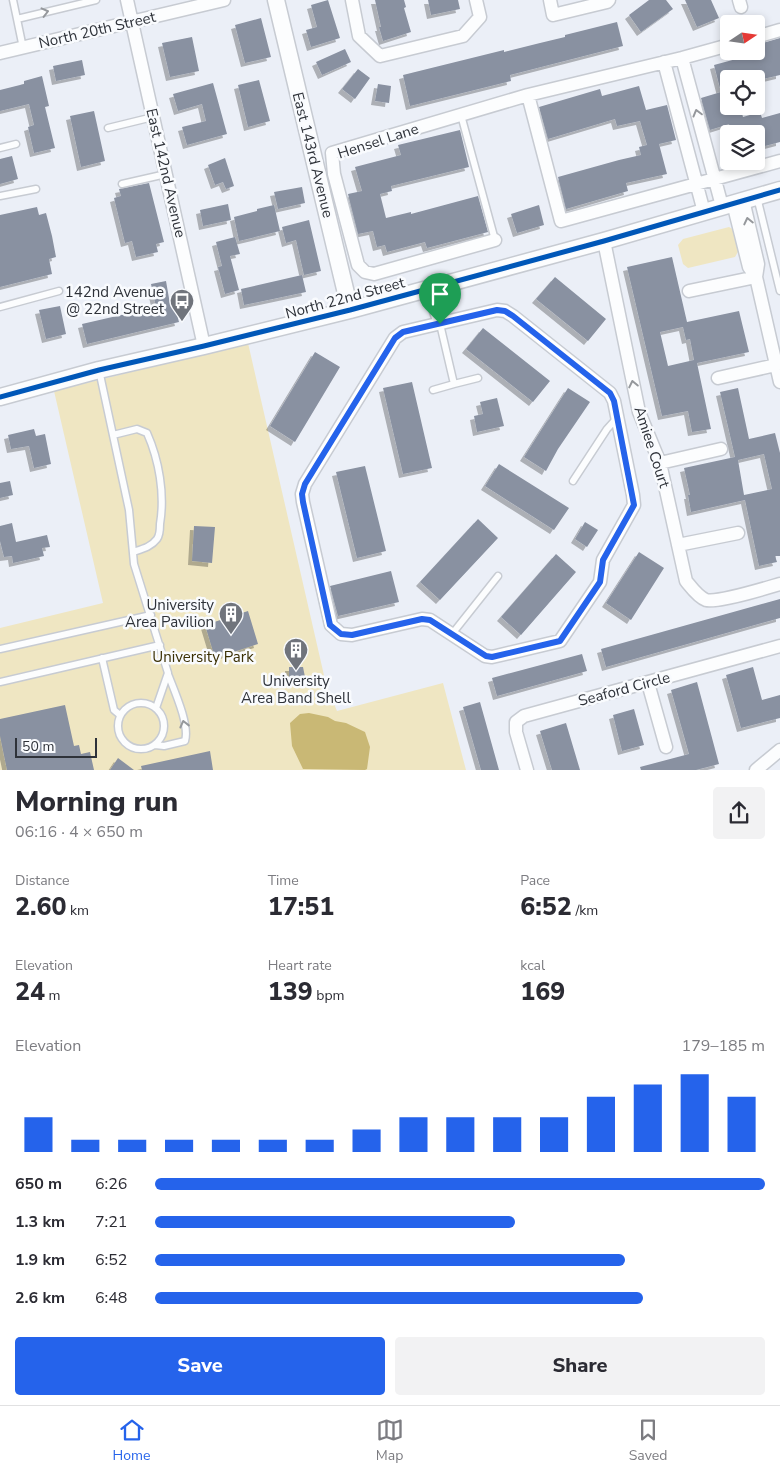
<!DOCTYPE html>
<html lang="en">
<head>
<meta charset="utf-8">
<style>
	body { margin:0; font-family:"Nunito Sans",sans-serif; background:#f2f2f3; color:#2b2b33; height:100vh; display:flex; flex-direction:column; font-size:19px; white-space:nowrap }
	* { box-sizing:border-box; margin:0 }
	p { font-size:16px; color:#7c7c81 }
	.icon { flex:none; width:28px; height:28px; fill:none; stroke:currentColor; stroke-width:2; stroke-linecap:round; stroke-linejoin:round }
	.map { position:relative; height:770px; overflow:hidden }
	.drawer { display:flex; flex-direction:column; background:#fff; flex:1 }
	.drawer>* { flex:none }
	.needle { width:32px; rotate:77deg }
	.fabs { position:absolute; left:720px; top:15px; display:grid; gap:10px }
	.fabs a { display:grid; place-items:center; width:45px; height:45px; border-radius:5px; background:#fff; box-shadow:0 2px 8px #0003; font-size:25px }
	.scale { position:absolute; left:15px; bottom:12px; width:82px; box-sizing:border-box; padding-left:5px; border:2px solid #2e3239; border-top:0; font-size:14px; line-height:18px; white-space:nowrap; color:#2e3239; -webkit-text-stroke:4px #f9fbfe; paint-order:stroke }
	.pin { position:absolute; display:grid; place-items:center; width:42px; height:42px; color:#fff; margin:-51px -21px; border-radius:50% 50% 50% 0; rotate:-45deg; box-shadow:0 0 5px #0007 }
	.pin .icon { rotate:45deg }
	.round { display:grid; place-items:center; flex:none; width:52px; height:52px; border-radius:5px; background:#f2f2f3 }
	.overview { display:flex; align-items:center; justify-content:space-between; height:85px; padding:0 15px }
	h1 { font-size:28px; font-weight:800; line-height:38px }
	.figures { display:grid; grid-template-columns:repeat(3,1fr); gap:8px; height:85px; padding:5px 15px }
	.figures div { display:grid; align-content:center }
	.figures b { font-size:25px; font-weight:800 }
	.figures small { font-size:14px; font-weight:400 }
	.figures p { font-size:14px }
	.chart { height:140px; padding:10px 15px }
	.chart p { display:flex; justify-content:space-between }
	.chart svg { width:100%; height:90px; margin-top:5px; stroke:#2563eb; stroke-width:6 }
	.primary-button { display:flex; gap:10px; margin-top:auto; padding:10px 15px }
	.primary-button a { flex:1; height:58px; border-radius:5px; background:#2563eb; color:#fff; font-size:20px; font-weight:800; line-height:58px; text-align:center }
	.primary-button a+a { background:#f2f2f3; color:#2b2b33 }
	ul { padding:0 15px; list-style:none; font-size:16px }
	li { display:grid; grid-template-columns:80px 60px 1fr; align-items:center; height:38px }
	li i { height:12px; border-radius:6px; background:#2563eb }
	.dock { display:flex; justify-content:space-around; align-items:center; height:70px; border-top:1px solid #e1e1e2; background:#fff; font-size:14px; color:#7c7c81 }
	.dock a { display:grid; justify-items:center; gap:2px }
	.dock .current { color:#2563eb }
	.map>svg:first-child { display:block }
</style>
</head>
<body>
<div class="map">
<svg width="780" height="770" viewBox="0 0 780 770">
	<defs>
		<filter id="shadow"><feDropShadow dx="-4" dy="4" stdDeviation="0" flood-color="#0004"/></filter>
	</defs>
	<rect width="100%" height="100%" fill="#ebeff7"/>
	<path fill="#efe6c2" d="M729 227 734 230 739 250 735 257 688 268 683 264 678 245 683 239Z
		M248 343 326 684 337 711 443 683 466 770H0V628L103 603 54 391Z"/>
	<path fill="#c9b875" d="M309 713 328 717 335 721 346 723 365 732 370 747 367 769 365 770 303 769 292 746 290 723 300 714Z"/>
	<path fill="#8991a1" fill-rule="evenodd" filter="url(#shadow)" d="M328 0 340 38 311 47 306 30 317 27 311 5Z
		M375 0H404L406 7 404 8 411 32 383 41 379 27H381Z
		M428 0H458L460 9 431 15Z
		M649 0H666L673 9 641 32 629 15Z
		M685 0H711L719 18 697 27Z
		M261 18 271 57 245 63 235 25Z
		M617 22 623 46 510 75 511 81 410 106 403 75 504 50V52L540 43 565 37V35Z
		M192 37 199 71 170 77 162 43Z
		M780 38V75L759 80 758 79H729V106H740L743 117 760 112 762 118 780 113V142L761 147 758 139H756V134H732L729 124 710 130 701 98 721 92 714 65 751 55 750 51H756V45Z
		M345 49 351 62 322 75 316 62Z
		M82 60 85 75 56 81 53 66Z
		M358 69 370 78 355 99 342 89Z
		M42 76 49 106 45 107 55 148 34 153 28 127 34 125 29 104 0 111V90L24 84V81Z
		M259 80 270 121 248 127 238 85Z
		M213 83 227 134 187 145 182 127 206 121 202 104 178 111 173 94Z
		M378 84 391 86 389 103 375 101Z
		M639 86 646 110 667 105 676 140 659 144 667 174 626 183 628 191 566 209 558 177 619 160 641 155 639 147 647 145 640 121 617 126 615 119 548 139 539 107 600 89 602 96Z
		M94 111 105 161 81 167 70 116Z
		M460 130 469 167 391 186 392 191 380 194 386 218 411 212V214L478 196 488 232 427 248 425 242 387 252 385 245 377 247 373 231 358 234 348 194 362 191 355 167 401 155 398 145Z
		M12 156 18 179 0 184V159Z
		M225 158 234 186 226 189 223 182 215 185 208 165Z
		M149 183 164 242 156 244 158 252 136 257 132 241 125 243 114 198 121 196 119 189Z
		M302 187 305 203 278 209 274 192Z
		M228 204 231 220 203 226 200 210Z
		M274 205 280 231 239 241 234 217 257 211V209Z
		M539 205 544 225 517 233 511 214Z
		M37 207 39 215 46 213 52 236 56 257 49 259 52 274 0 287V215Z
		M309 220 321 271 304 275 296 240 286 243 282 227Z
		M235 237 240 254 230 256 239 290 225 294 218 267 222 266 216 242Z
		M672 257 687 322 739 311 749 352 697 363 711 429 692 432 688 411 662 416 627 267ZM683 327 686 340 690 339 694 360 668 366 660 332Z
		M302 275 306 292 244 305 241 289Z
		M555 277 606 319 588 341 536 299Z
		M166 281 170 304 174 303 179 322 87 344 82 324 156 307 151 284Z
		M60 306 66 334 46 339 39 310Z
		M483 328 550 381 533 402 466 349Z
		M315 352 340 367 295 442 270 426Z
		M412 382 432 468 403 474 383 388Z
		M568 388 590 402 558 449 546 471 524 457Z
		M738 388 749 439 775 433 780 453V556H775L777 562 759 566 745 500 691 512 688 495H690L684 468 735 457 720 392ZM764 454 772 489 744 495 738 460Z
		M497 398 504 426 477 432 474 416 483 414 480 402Z
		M34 429 36 436 45 434 51 464 34 468 29 446 11 449 8 435Z
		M499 464 569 508 554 530 485 486Z
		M365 466 386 551 357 558 336 472Z
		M10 481 13 495 0 498V483Z
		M478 519 498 538 440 600 420 582Z
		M585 522 598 530 587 547 575 539Z
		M12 523 16 542 47 535 50 547 42 548 44 556 13 563 12 556 4 557 0 541V526Z
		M194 526 215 527 212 563 192 561Z
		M639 552 664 568 631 620 606 603Z
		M556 554 576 572 521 635 501 617Z
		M391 571 399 602 338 616 330 586Z
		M780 599V618L606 667 601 649Z
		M248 611 258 644 215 658 205 625Z
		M582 654 587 671 497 696 492 678Z
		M289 667H303L305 677 293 684 289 676Z
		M753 667 762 700 780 695V718L741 728 726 675Z
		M697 682 719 764 696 770H641L640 767 689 754 671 690Z
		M480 702 499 770H481L463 707Z
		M65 705 74 746 79 745 81 754 90 752 94 770H7L0 736V719Z
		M634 709 644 745 622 751 613 715Z
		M566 723 580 770H552L540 731Z
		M210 751 213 770H142L141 766Z
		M118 758 134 770H110Z"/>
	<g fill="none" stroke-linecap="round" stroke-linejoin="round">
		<defs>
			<path id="service" d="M13 0 17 19 96 0
				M17 19 23 48
				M461 115 495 240
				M108 128 153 117
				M0 148 16 144
				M122 184 166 174
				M0 196 36 189
				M757 197 780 291
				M0 307 59 291
				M99 370 129 510 134 564 168 673 156 708
				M454 384 478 378
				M433 390 454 384 440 324
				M113 435 137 429 147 433C159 460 165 494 160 524 160 529 160 535 157 539 151 547 142 549 133 552
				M573 481 607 429 617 418
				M452 634 498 576
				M0 649 151 615
				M102 658 114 710 120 715
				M0 682 160 645
				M118 726a23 23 0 1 1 46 0a23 23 0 1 1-46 0Z
				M155 745 164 746 185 741C190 725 174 690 168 674"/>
			<path id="minor" d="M127 0 204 346
				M352 0 359 36 380 56 463 36 480 17 476 0
				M550 0 553 15 607 2 609 0
				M739 0 741 7
				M756 37 780 30
				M0 53 224 0
				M682 58 722 206
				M664 62 704 212
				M528 95 561 221 780 161
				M743 200 758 264 756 277 780 382
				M733 203 749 267 756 277
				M495 240 374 274 365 272 358 265 334 174 332 153 528 95 682 58 729 45
				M604 241 639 412 660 463 686 581C691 587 698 597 706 600 718 603 766 588 780 584
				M429 289 440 324
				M689 291 756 277
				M497 310 505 311 513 316 610 393 614 401 633 495 634 505 603 560 600 582 560 641 492 657 485 656 430 620 422 619 352 635 341 634 331 625 303 502 302 494 305 484 395 338 403 332Z
				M718 378 776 365
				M660 463 721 449
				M678 545 738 533
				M648 683 666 747
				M527 770 516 732V722L524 716 780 646
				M756 770 780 750"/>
			<path id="tertiary" d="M276 0 350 310
				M0 397 99 370 204 346 350 310 604 241 780 190"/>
		</defs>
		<use href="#service" stroke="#c7cbd2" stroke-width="9"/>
		<use href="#minor" stroke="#c7cbd2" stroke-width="15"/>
		<use href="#tertiary" stroke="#c7cbd2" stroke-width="19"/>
		<use href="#service" stroke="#fcfdfe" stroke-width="6"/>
		<use href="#minor" stroke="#fcfdfe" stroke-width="12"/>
		<use href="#tertiary" stroke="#fcfdfe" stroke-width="16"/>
		<defs>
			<path id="cycleway" d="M497 310 505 311 513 316 610 393 614 401 633 495 634 505 603 560 600 582 560 641 492 657 485 656 430 620 422 619 352 635 341 634 331 625 303 502 302 494 305 484 395 338 403 332Z
				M0 397 99 370 204 346 350 310 604 241 780 190"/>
		</defs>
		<use href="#cycleway" stroke="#f9fbfe" stroke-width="8"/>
		<use href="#cycleway" stroke="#0057b8" stroke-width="5"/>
	</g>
	<defs><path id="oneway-chevron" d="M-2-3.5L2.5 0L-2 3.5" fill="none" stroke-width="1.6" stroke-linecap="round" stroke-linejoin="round" transform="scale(1.25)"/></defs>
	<g stroke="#95989c">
		<use href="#oneway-chevron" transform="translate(45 12) rotate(-14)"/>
		<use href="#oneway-chevron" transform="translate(697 113) rotate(-105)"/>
		<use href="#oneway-chevron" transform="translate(748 221) rotate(-103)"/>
		<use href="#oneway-chevron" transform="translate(633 384) rotate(-102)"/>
		<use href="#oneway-chevron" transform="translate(184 724) rotate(-104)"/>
	</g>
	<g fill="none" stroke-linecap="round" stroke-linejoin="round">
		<defs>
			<path id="route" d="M497 310 505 311 513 316 610 393 614 401 634 505 603 560 600 582 560 641 492 657 486 656 430 620 422 619 352 635 341 634 330 625 303 502 302 494 305 484 395 338 403 332Z"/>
		</defs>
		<use href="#route" stroke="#fff" stroke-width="10"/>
		<use href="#route" stroke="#2563eb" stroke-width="6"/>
	</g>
	<defs>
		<symbol id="bus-pin" viewBox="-11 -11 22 30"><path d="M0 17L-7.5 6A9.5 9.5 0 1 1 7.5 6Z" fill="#70747c" stroke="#f9fbfe"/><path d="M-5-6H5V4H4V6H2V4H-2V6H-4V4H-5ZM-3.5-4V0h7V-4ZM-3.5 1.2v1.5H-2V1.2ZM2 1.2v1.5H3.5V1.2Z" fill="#fff"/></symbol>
		<symbol id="building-pin" viewBox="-11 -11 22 30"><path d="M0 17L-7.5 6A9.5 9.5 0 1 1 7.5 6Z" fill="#70747c" stroke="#f9fbfe"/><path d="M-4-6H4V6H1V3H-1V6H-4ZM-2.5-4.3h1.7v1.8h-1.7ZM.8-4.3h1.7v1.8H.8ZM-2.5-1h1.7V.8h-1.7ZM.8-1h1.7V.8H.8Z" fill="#fff"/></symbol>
	</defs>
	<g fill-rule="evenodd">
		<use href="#bus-pin" x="168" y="287" width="28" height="38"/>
		<use href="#building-pin" x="217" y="600" width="28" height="38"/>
		<use href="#building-pin" x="282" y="636" width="28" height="38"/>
	</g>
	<g text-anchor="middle" stroke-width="5" stroke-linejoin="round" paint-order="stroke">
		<g font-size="15" fill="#2e3239" stroke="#f9fbfe">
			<text transform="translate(97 30) rotate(-13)" y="5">North 20th Street</text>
			<text transform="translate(378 141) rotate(-18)" y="5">Hensel Lane</text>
			<text transform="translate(313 155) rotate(76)" y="5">East 143rd Avenue</text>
			<text transform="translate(166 173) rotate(77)" y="5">East 142nd Avenue</text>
			<text transform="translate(345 298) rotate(-15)" y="5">North 22nd Street</text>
			<text transform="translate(652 447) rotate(72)" y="5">Amiee Court</text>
			<text transform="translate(624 689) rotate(-15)" y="5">Seaford Circle</text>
		</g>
		<g font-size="15" fill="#2e3239" stroke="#f9fbfe" text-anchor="end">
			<text x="164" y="297">142nd Avenue<tspan x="164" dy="17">@ 22nd Street</tspan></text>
			<text x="214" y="610">University<tspan x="214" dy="17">Area Pavilion</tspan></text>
			<text x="296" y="686" text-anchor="middle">University<tspan x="296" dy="17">Area Band Shell</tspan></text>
		</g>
		<g font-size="15" fill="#3b3004" stroke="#f9fbfe">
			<text x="203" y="662">University Park</text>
		</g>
	</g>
</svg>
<div class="fabs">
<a><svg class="needle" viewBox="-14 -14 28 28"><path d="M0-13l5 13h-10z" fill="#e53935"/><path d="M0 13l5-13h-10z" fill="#7c7c81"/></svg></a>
<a><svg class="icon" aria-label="locate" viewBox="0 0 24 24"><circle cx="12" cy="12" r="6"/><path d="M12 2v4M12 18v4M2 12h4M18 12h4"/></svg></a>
<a><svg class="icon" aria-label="layers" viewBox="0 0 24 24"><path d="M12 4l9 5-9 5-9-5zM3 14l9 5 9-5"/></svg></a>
</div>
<div class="scale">50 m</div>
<div class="pin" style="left:440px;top:324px;background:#1e9e55"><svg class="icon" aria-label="arrive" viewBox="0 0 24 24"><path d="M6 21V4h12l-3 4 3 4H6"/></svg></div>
</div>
<section class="drawer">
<div class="overview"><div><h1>Morning run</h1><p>06:16 · 4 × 650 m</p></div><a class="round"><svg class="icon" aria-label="share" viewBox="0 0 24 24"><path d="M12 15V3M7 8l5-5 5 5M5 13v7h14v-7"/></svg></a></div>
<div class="figures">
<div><p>Distance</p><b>2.60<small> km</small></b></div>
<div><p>Time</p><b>17:51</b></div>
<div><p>Pace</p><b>6:52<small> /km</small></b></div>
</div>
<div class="figures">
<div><p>Elevation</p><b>24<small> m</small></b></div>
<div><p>Heart rate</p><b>139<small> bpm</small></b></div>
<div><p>kcal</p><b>169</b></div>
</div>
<div class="chart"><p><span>Elevation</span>179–185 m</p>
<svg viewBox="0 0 160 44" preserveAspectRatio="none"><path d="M5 44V27M15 44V38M25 44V38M35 44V38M45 44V38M55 44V38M65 44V38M75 44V33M85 44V27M95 44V27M105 44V27M115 44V27M125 44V17M135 44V11M145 44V6M155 44V17"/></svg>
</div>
<ul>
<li><b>650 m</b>6:26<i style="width:100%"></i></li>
<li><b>1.3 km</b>7:21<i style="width:59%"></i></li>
<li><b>1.9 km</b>6:52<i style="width:77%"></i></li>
<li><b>2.6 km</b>6:48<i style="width:80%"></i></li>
</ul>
<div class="primary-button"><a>Save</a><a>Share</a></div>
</section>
<nav class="dock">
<a class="current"><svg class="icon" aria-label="home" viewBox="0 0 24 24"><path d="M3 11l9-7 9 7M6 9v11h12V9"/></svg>Home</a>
<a><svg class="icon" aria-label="map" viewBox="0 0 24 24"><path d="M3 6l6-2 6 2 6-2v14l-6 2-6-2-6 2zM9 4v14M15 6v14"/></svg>Map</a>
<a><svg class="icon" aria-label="saved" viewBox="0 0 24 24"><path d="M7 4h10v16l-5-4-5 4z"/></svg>Saved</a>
</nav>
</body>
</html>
